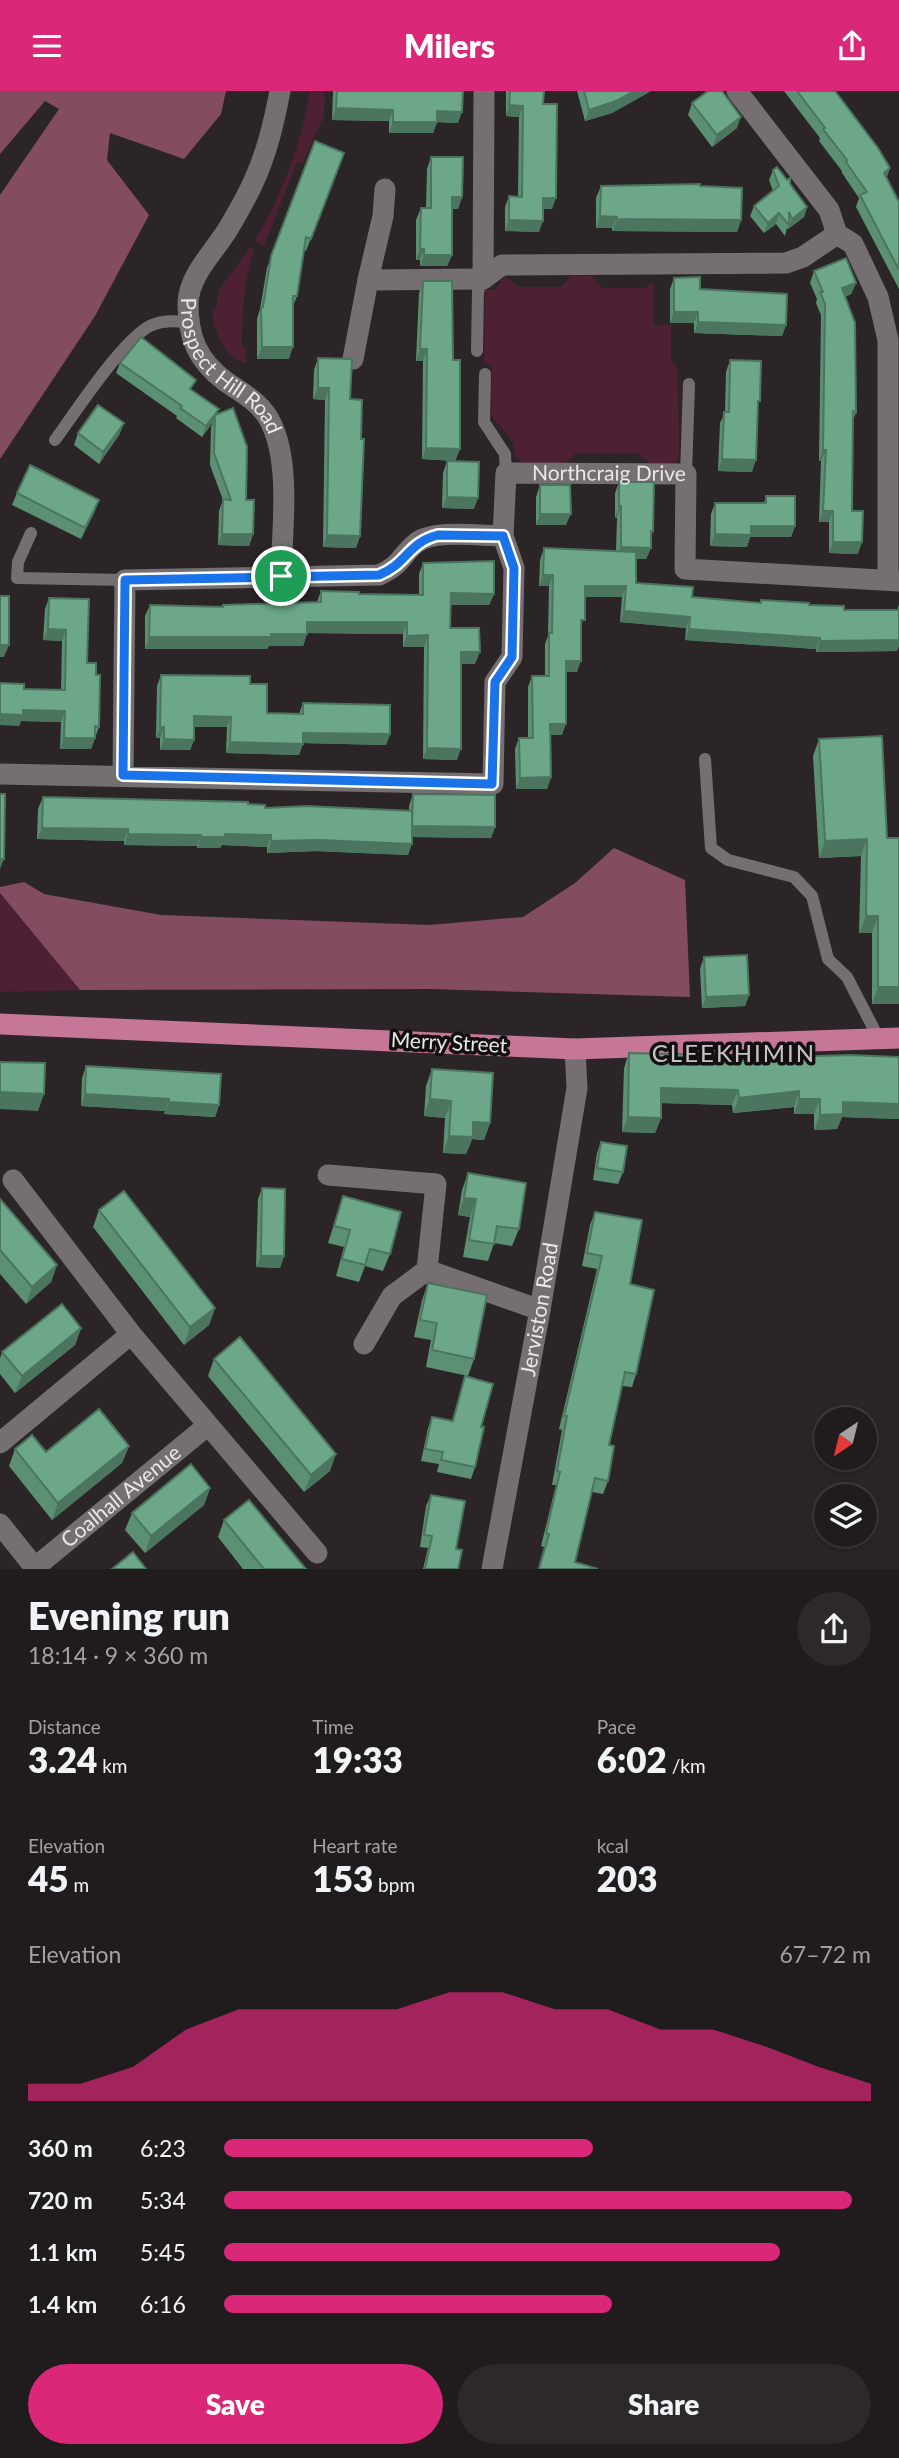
<!DOCTYPE html>
<html lang="en">
<head>
<meta charset="utf-8">
<style>
	body { margin:0; font-family:Lato,sans-serif; background:#2d292a; color:#f1f3f6; height:100vh; display:flex; flex-direction:column; font-size:26px; white-space:nowrap }
	* { box-sizing:border-box; margin:0 }
	p { font-size:23px; color:#a2a1a4 }
	.icon { flex:none; width:38px; height:38px; fill:none; stroke:currentColor; stroke-width:2; stroke-linecap:round; stroke-linejoin:round }
	.map { position:relative; height:1478px; overflow:hidden }
	.details { display:flex; flex-direction:column; background:#201c1d; flex:1 }
	.details>* { flex:none }
	.needle { width:46px; rotate:215deg }
	.buttons { position:absolute; left:814px; top:1316px; display:grid; gap:14px }
	.buttons a { display:grid; place-items:center; width:63px; height:63px; border-radius:50%; background:#201c1d; box-shadow:0 4px 10px #0003,0 0 0 2px #3d3a3b; font-size:35px }
	.pin { position:absolute; display:grid; place-items:center; width:60px; height:60px; color:#fff; margin:-30px; border:4px solid #fff; border-radius:50%; box-shadow:0 2px 7px #0007 }
	.round { display:grid; place-items:center; flex:none; width:74px; height:74px; border-radius:37px; background:#2d292a }
	.headline { display:flex; align-items:center; justify-content:space-between; height:119px; padding:0 28px }
	h1 { font-size:38px; font-weight:800; line-height:52px }
	.figures { display:grid; grid-template-columns:repeat(3,1fr); gap:10px; height:119px; padding:7px 28px }
	.figures div { display:grid; align-content:center }
	.figures b { font-size:35px; font-weight:800 }
	.figures small { font-size:19px; font-weight:400 }
	.figures p { font-size:19px }
	.chart { height:196px; padding:14px 28px }
	.chart p { display:flex; justify-content:space-between }
	.chart svg { width:100%; height:126px; margin-top:7px; fill:#db2777; opacity:.7 }
	.cta { display:flex; gap:14px; margin-top:auto; padding:14px 28px }
	.cta a { flex:1; height:80px; border-radius:42px; background:#db2777; color:#fff; font-size:28px; font-weight:800; line-height:80px; text-align:center }
	.cta a+a { background:#2d292a; color:#f1f3f6 }
	ul { padding:0 28px; list-style:none; font-size:23px }
	li { display:grid; grid-template-columns:112px 84px 1fr; align-items:center; height:52px }
	li i { height:18px; border-radius:9px; background:#db2777 }
	header { display:flex; justify-content:space-between; align-items:center; height:91px; padding:0 28px; background:#db2777; color:#fff; font-size:32px; font-weight:800 }
	.map>svg:first-child { display:block }
</style>
</head>
<body>
<header><svg class="icon" aria-label="menu" viewBox="0 0 24 24"><path d="M4 6h16M4 12h16M4 18h16"/></svg>Milers<svg class="icon" aria-label="share" viewBox="0 0 24 24"><path d="M12 15V3M7 8l5-5 5 5M5 13v7h14v-7"/></svg></header>
<div class="map">
<svg width="899" height="1478" viewBox="0 0 899 1478">
	<rect width="100%" height="100%" fill="#2b2527"/>
	<path fill="#4e2033" d="M310 0H325L324 25 302 73 297 71 264 155 255 149C283 103 301 53 310 0Z
		M250 156 254 159C244 191 242 221 242 255L246 257V273C223 265 214 241 212 219L216 218 219 199Z
		M505 185 518 196H561L571 185H591L602 197H645L653 190 654 234H671V269L678 278 679 367 674 374H652L638 362 575 363 563 374 522 373 515 365 512 350 491 324 492 274 484 273 485 199H494Z
		M0 802 80 899 0 901Z"/>
	<path fill="#834c61" d="M0 0H226L221 23 184 68 110 42 107 69 149 124 95 225 0 368V104L59 18 45 10 0 63Z
		M614 757 685 789 690 906 431 898 80 899 0 802V796L24 791 44 803 161 824 429 834 523 826 575 792Z"/>
	<g fill="none" stroke-linecap="round" stroke-linejoin="round">
		<path stroke="#766f71" stroke-width="12" d="M477 260 478 200 483 188
			M485 283 484 331 505 363 506 382
			M55 349C75 322 124 246 152 234 164 229 176 230 189 231
			M686 383 689 293
			M31 442 18 471 17 487 125 489
			M705 668 711 757 728 769 794 786 812 805 828 868 847 886 879 948"/>
		<g stroke="#766f71" stroke-width="21">
			<path id="s1" d="M280 0C274 31 267 62 253 92 246 107 237 123 228 138 214 161 189 184 188 212 188 246 197 269 225 290 243 303 261 311 271 332 291 373 282 440 281 485"/>
			<path d="M484 0 483 188 502 174 786 172 803 166 837 143"/>
			<path d="M737 0 829 119 837 143 853 153 878 206 888 249V489"/>
			<path d="M368 189 383 125 385 98"/>
			<path d="M353 268 368 189 483 188"/>
			<path id="s2" d="M503 445 506 382 686 383 685 478 899 490"/>
			<path d="M0 683 493 693 495 591 512 566 514 477 503 445C480 445 434 438 416 452 400 465 402 474 379 484L125 489 123 684"/>
			<path d="M328 1084 436 1093 427 1179 540 1219"/>
			<path d="M13 1089 131 1243 317 1462"/>
			<path d="M364 1253 392 1205 427 1179"/>
			<path d="M0 1352 131 1243"/>
			<path d="M0 1433 36 1478"/>
			<path id="s3" d="M33 1478 207 1335"/>
		</g>
		<path stroke="#766f71" stroke-width="21" id="s4" d="M492 1478 540 1219 577 997 575 958"/>
		<path stroke="#c67697" stroke-width="21" d="M0 933 575 958 899 947"/>
	</g>
	<path fill="#5c9075" d="M333 0H463L458 32 437 31 433 42H389V30L332 29Z
		M506 0H544L543 13 552 118H543L539 141 505 140V116L509 105 518 106 519 26 506 25Z
		M577 0H651L612 22 585 30Z
		M784 0H835L887 88 899 111V198L856 116 859 107 842 82V80L819 50 820 47Z
		M692 12 737 37 712 56 688 24Z
		M315 50 344 62 306 160 304 159 297 205 293 215 289 268H257V228L260 218 267 177Z
		M431 66 462 106 458 118H452V164L447 175H420V169H416V129L421 117H426L427 78Z
		M773 79 790 93 807 116 804 126 788 138 787 137 785 145 776 133 764 142 750 125 754 115 773 100 769 89Z
		M601 95H700L741 129 737 141 612 140V137H596V107Z
		M814 180 856 192 851 203 845 206 856 321 853 330 852 420 858 463 829 462V431H819L821 370H819L821 224 816 212 817 208 810 192Z
		M674 187 786 234 782 245 694 242V232H670V198Z
		M423 190 453 269 460 358 455 370 422 368 423 270H416L419 202Z
		M318 267 350 308 361 348 360 445 356 457 323 456 325 309 313 308 314 279Z
		M730 269 758 317 752 381 718 380 720 332 725 321 726 281Z
		M120 272 192 299 219 318 217 323 246 409 253 443 249 455 218 454 219 420 223 409 210 374 211 336 213 331 202 346 176 327 177 325 116 282Z
		M124 332 119 344 99 373 74 354 78 342Z
		M447 370 474 418 442 417 443 382Z
		M619 391 653 440 651 447V457L646 468H636V492L692 506 760 512 761 509 844 519H897L899 514V554L897 560 816 561V558L685 549 686 537 620 531 622 506H585L577 581H566L562 644H550L551 686 547 698H516L515 658 519 647H528V596L532 585H545V553L548 545 549 495H539L540 469 544 457 616 460 617 427H615V402Z
		M540 394 566 434H536V406Z
		M17 402 95 420 81 448 12 414Z
		M766 405 795 435 791 446H750L747 456 710 455 711 423 715 412H764Z
		M423 472 494 503 489 514H451L450 537 475 573H461L457 669 423 668 424 556H403V543L307 542 303 555H269L267 558H145V525L150 514 222 516 223 514 317 511 321 500 359 503 419 504V483Z
		M49 507 87 572 96 584 99 636 91 658H60L61 631 21 630 19 635 24 598 61 599 62 550 43 549 45 518Z
		M161 584 250 593 267 622 299 623 303 612 390 643 386 654 303 652 299 664 226 662 227 636H194V649L190 659H160V647H156L157 595Z
		M819 648 887 747H899V913H872V842H859L861 765 819 767 813 665Z
		M413 703 495 736 491 747 412 746 408 764 315 760 267 762V756L222 754 220 757H197V755L124 754V750L37 748 38 718 43 706 248 713 265 717 409 720V715Z
		M704 866 749 904 745 915 702 917 700 878Z
		M629 962 711 973 899 966V1028L842 1026 837 1038 814 1039V1023H794V1016L733 1022 732 1014 661 1012V1027L655 1042 622 1041 624 977Z
		M86 975 219 1014 215 1026 164 1023 165 1020 81 1015 82 987Z
		M432 978 490 1032 484 1049 472 1048 466 1063 443 1062 445 1027 424 1025 426 995Z
		M601 1051 623 1081 618 1093 593 1089 597 1062Z
		M468 1082 519 1138 512 1155 494 1152 488 1170 463 1166 470 1126 458 1124 462 1099Z
		M262 1097 284 1165 280 1177 256 1176 258 1108Z
		M343 1105 390 1163 383 1180 365 1175 359 1191 336 1185 344 1156 328 1152Z
		M0 1108 57 1174 51 1191 26 1213 0 1183Z
		M99 1119 215 1217 209 1234 184 1254 93 1136Z
		M595 1121 630 1193 636 1283 632 1296 622 1295 609 1354 608 1390 603 1403 592 1401 575 1471 598 1478H538L544 1456 541 1455 556 1394H552L562 1339 559 1338 597 1178 582 1175 590 1134Z
		M428 1192 474 1268 468 1285 426 1276 431 1249 414 1246 422 1209Z
		M81 1237 75 1254 15 1302 0 1283V1267L2 1261Z
		M214 1268 330 1380 304 1401 208 1285Z
		M465 1285 481 1336 475 1376 471 1388 437 1381 439 1373 421 1370 428 1337 432 1326 452 1330Z
		M129 1355 122 1372 52 1429 9 1375 15 1358 46 1361Z
		M210 1397 204 1414 145 1462 125 1439 132 1422Z
		M431 1404 456 1458 458 1478H423L428 1457 420 1456 426 1415Z
		M224 1429 306 1478H243L218 1446Z"/>
	<path fill="#4b755f" d="M634 0H651L612 22 585 30 589 19Z
		M509 14 523 15 519 26 506 25Z
		M336 17 393 19 389 30 332 29Z
		M437 20 462 21 458 32 437 31 433 42H389L393 31Z
		M741 26 737 37 712 56 717 44Z
		M890 77 886 89 884 82Z
		M452 106H462L458 118H448Z
		M543 107H556L552 118H539Z
		M807 116 804 126 788 138 792 128Z
		M779 122 776 133 764 142 768 132Z
		M600 125 617 126 612 137H596Z
		M617 128 741 129 737 141 612 140Z
		M509 129 543 130 539 141 505 140Z
		M420 158H424L420 169H416Z
		M424 164H452L447 175H420Z
		M856 192 851 203 838 208 842 197Z
		M674 221H698L694 232H670Z
		M698 231 786 234 782 245 694 242Z
		M262 256H293L289 268H257Z
		M420 258H427L423 270H416Z
		M318 297H329L325 309 313 308Z
		M219 318 215 327V324L213 331 202 346 206 335Z
		M124 332 119 344 99 373 103 361Z
		M426 357 460 358 455 370 422 368Z
		M823 359H826L821 370H819Z
		M722 368 756 369 752 381 718 380Z
		M447 406 478 407 474 418 442 417Z
		M99 409 95 420 81 448 85 437Z
		M619 415H621L617 427H615Z
		M823 420H833L829 431H819Z
		M540 423H571L566 434H536Z
		M751 435H795L791 446H750L747 456 710 455 715 443Z
		M222 443H253L249 455 218 454Z
		M327 444 360 445 356 457 323 456Z
		M833 451H862L858 463 829 462Z
		M621 456 651 457 646 468H616Z
		M543 484H553L549 495H539Z
		M585 495H626L622 506H581Z
		M451 502 494 503 489 514H447Z
		M624 520 690 526 686 537 620 531Z
		M307 531H407L403 543 303 542Z
		M48 538 66 539 62 550 43 549Z
		M689 538 820 547 816 558 685 549Z
		M271 543H307L303 555H269L267 558H145L149 546Z
		M428 544 424 556H403L407 545Z
		M899 545V554L897 560 816 561 820 550Z
		M0 554H9L4 566H0Z
		M461 561H480L475 573H457Z
		M566 570H581L577 581H562Z
		M23 619 65 620 61 631 21 630 19 635 0 634V623Z
		M194 625 231 626 227 636H190Z
		M550 633H566L562 644H546Z
		M160 636H164L160 647H156Z
		M303 642 390 643 386 654 300 652Z
		M64 647H95L91 658H60Z
		M164 648 194 649 190 659H160Z
		M230 651 303 653 299 664 226 662Z
		M427 657 461 658 457 669 423 668Z
		M551 686 547 698H516L520 687Z
		M412 735 495 736 491 747 408 746Z
		M42 737 128 738 124 750 37 748Z
		M128 743 201 744 197 755 124 754Z
		M225 743 271 744 267 756 222 754 220 757H197L201 746Z
		M867 748 861 765 819 767 825 750Z
		M319 749 412 753 408 764 315 760 267 762 271 750Z
		M0 768H4L0 778Z
		M866 825H878L872 842H859Z
		M878 896H899V913H872Z
		M749 904 745 915 702 917 706 906Z
		M661 997 738 999 732 1014 656 1012Z
		M799 1000 794 1016 733 1022 739 1007Z
		M0 1001 44 1003 38 1020 0 1018Z
		M85 1003 169 1008 165 1020 81 1015Z
		M430 1008 451 1010 445 1027 424 1025Z
		M799 1008H820L814 1023H794Z
		M169 1011 219 1014 215 1026 164 1023Z
		M843 1011 899 1013V1028L842 1026 837 1038 814 1039 820 1024Z
		M628 1026 661 1027 655 1042 622 1041Z
		M473 1031 490 1032 484 1049 472 1048 466 1063 443 1062 449 1045Z
		M464 1107 476 1108 470 1126 458 1124Z
		M261 1165H284L280 1177 256 1176Z
		M57 1174 51 1191 26 1213 32 1196Z
		M215 1217 209 1234 184 1254 190 1236Z
		M81 1237 75 1254 15 1302 22 1285Z
		M129 1355 122 1372 52 1429 58 1412Z
		M336 1363 330 1380 304 1401 311 1384Z
		M210 1397 204 1414 145 1462 151 1445Z"/>
	<path fill="#6ba788" stroke="#4b755f" stroke-width="2" d="M337 0H463L462 21 437 20V31H393V19L336 17Z
		M510 0H544L543 13H557L556 107H543V130L509 129V105L522 106 523 15 509 14Z
		M584 0H634L616 10 589 19Z
		M708 0H722L741 26 717 44 692 12Z
		M797 0H835L878 57 890 77 884 82 899 111V179L860 104 867 101 846 71 847 69 823 38 825 37Z
		M315 50 344 62 311 148 306 146 297 205H293V256H262L261 216H263L271 165Z
		M431 66H463L462 106H452V164H424V158H420L421 117H431Z
		M777 76 787 89 790 87V93L807 116 792 128 789 121V134L779 122 768 132 754 115 779 95 773 79Z
		M700 93V95L742 97 741 129 617 128V126L600 125 601 95Z
		M846 167 856 192 842 197 855 232 856 321 853 320 852 420H863L862 451H833V420H823L826 359H823L825 213 820 201H823L814 180Z
		M700 186V198L787 203 786 234 698 231V221H674V187Z
		M423 190H452L453 269H460V358L426 357 427 258H420Z
		M141 246 196 289 190 298 219 318 206 335 180 317 182 315 120 272Z
		M318 267 352 268 350 308 362 309 361 348H364L360 445 327 444 329 297H318Z
		M730 269 761 270 760 310H758L756 369 722 368 724 321H729Z
		M98 314 124 332 103 361 78 342Z
		M233 317 247 356 246 409H254L253 443H222L223 408 231 409 214 362 215 324Z
		M447 370 479 371 478 407 447 406Z
		M30 374 99 409 85 437 17 402Z
		M619 391H654L653 440H651V457L621 456V415H619Z
		M540 394H570L571 423H540Z
		M766 405H795V435H751V444L715 443V412H766Z
		M544 457 636 461V492L693 496 692 506 761 512V509L809 512V514L844 515V519H899V549L820 550V547L689 538 690 526 624 520 626 495H585V529H581V570H566V633H550L551 686 520 687 519 647H533L532 585H549V542H552L553 484H543Z
		M494 470V503L451 502 450 537H479L480 561H461V658L427 657 428 544 407 545V531H307V543H271L272 546H149L150 514 223 516V514L321 511V500L359 501V503L423 504V472Z
		M0 505H9V554H0Z
		M49 507 89 508 87 572H96V584H100L99 636 95 635V647H64L65 620 23 619V624L0 623V592L24 593V598L65 599 66 539 48 538Z
		M161 584 250 585V593H267V622L303 623V612L390 614V643L303 642V653L230 651 231 626 194 625V649L164 648V636H160Z
		M882 645 887 747H899V896H878V825H866L867 748 825 750 819 648Z
		M0 703H5L4 768H0Z
		M413 703 495 704V736L412 735Z
		M43 706 248 711V713L265 714V717L306 715 412 720V753L319 749 271 750V744L225 743 224 746H201V744L128 743V738L42 737Z
		M747 864 749 904 706 906 704 866Z
		M629 962 711 964V973L785 966 850 964 899 966V1013L843 1011V1023L820 1024V1008H799V1000L739 1007 738 999 661 997V1027L628 1026Z
		M0 971 45 972 44 1003 0 1001Z
		M86 975 221 983 219 1014 169 1011V1008L85 1003Z
		M432 978 493 982 490 1032 473 1031V1046L449 1045 451 1010 430 1008Z
		M601 1051 627 1055 623 1081 597 1077Z
		M468 1082 526 1092 519 1138 497 1135 494 1153 469 1149 476 1108 464 1107Z
		M262 1097 285 1098 284 1165H261Z
		M124 1100 215 1217 190 1236 99 1119Z
		M343 1105 401 1121 390 1163 370 1158 365 1174 342 1168 350 1139 334 1135Z
		M0 1108 57 1174 32 1196 0 1159Z
		M595 1121 642 1129 630 1193 654 1199 636 1283 625 1281 609 1354 614 1355 608 1390 595 1387 575 1471 598 1478H539L549 1443 546 1442 560 1381 557 1380 567 1325H564L602 1165 587 1162Z
		M428 1192 487 1204 474 1268 432 1259 437 1232 420 1229Z
		M62 1213 81 1237 22 1285 2 1261Z
		M240 1246 336 1363 311 1384 214 1268Z
		M465 1285 493 1293 481 1336H484L475 1376 441 1369 443 1361 425 1358 432 1326 453 1330Z
		M99 1318 129 1355 58 1412 15 1358 32 1344 46 1361Z
		M191 1373 210 1397 151 1445 132 1422Z
		M431 1404 465 1410 456 1458 462 1459 458 1478H425L432 1445 424 1444Z
		M249 1409 306 1478H264L224 1429Z
		M133 1461 146 1478H112Z"/>
	<g fill="none" stroke-linecap="round" stroke-linejoin="round">
		<defs>
			<path id="route" d="M438 444 503 445 514 477 512 566 495 591 492 693 123 684 125 489 379 484C407 473 407 452 438 444Z"/>
		</defs>
		<use href="#route" stroke="#fff" stroke-width="14"/>
		<use href="#route" stroke="#1a73e8" stroke-width="9"/>
	</g>
	<g text-anchor="middle" stroke-width="7" stroke-linejoin="round" paint-order="stroke">
		<g font-size="21" fill="#ebe7e8" stroke="#120f10">
			<text dy="7" stroke="none"><textPath href="#s1" startOffset="313">Prospect Hill Road</textPath></text>
			<text dy="7" stroke="none"><textPath href="#s2" startOffset="166">Northcraig Drive</textPath></text>
			<text transform="translate(449 952) rotate(3)" y="7">Merry Street</text>
			<text dy="7" stroke="none"><textPath href="#s4" startOffset="264">Jerviston Road</textPath></text>
			<text dy="7" stroke="none"><textPath href="#s3" startOffset="114">Coalhall Avenue</textPath></text>
		</g>
		<g font-size="24" letter-spacing="2" fill="#c9c2c4" stroke="#120f10">
			<text x="734" y="971">CLEEKHIMIN</text>
		</g>
	</g>
</svg>
<div class="buttons">
<a><svg class="needle" viewBox="-14 -14 28 28"><path d="M0-13l5 13h-10z" fill="#e53935"/><path d="M0 13l5-13h-10z" fill="#a2a1a4"/></svg></a>
<a><svg class="icon" aria-label="layers" viewBox="0 0 24 24"><path d="M12 4l9 5-9 5-9-5zM3 14l9 5 9-5"/></svg></a>
</div>
<div class="pin" style="left:281px;top:485px;background:#1e9e55"><svg class="icon" aria-label="arrive" viewBox="0 0 24 24"><path d="M6 21V4h12l-3 4 3 4H6"/></svg></div>
</div>
<section class="details">
<div class="headline"><div><h1>Evening run</h1><p>18:14 · 9 × 360 m</p></div><a class="round"><svg class="icon" aria-label="share" viewBox="0 0 24 24"><path d="M12 15V3M7 8l5-5 5 5M5 13v7h14v-7"/></svg></a></div>
<div class="figures">
<div><p>Distance</p><b>3.24<small> km</small></b></div>
<div><p>Time</p><b>19:33</b></div>
<div><p>Pace</p><b>6:02<small> /km</small></b></div>
</div>
<div class="figures">
<div><p>Elevation</p><b>45<small> m</small></b></div>
<div><p>Heart rate</p><b>153<small> bpm</small></b></div>
<div><p>kcal</p><b>203</b></div>
</div>
<div class="chart"><p><span>Elevation</span>67–72 m</p>
<svg viewBox="0 0 160 44" preserveAspectRatio="none"><path d="M0 44V38L10 38L20 32L30 19L40 12L50 12L60 12L70 12L80 6L90 6L100 12L110 12L120 19L130 19L140 25L150 32L160 38V44z"/></svg>
</div>
<ul>
<li><b>360 m</b>6:23<i style="width:57%"></i></li>
<li><b>720 m</b>5:34<i style="width:97%"></i></li>
<li><b>1.1 km</b>5:45<i style="width:86%"></i></li>
<li><b>1.4 km</b>6:16<i style="width:60%"></i></li>
</ul>
<div class="cta"><a>Save</a><a>Share</a></div>
</section>
</body>
</html>
